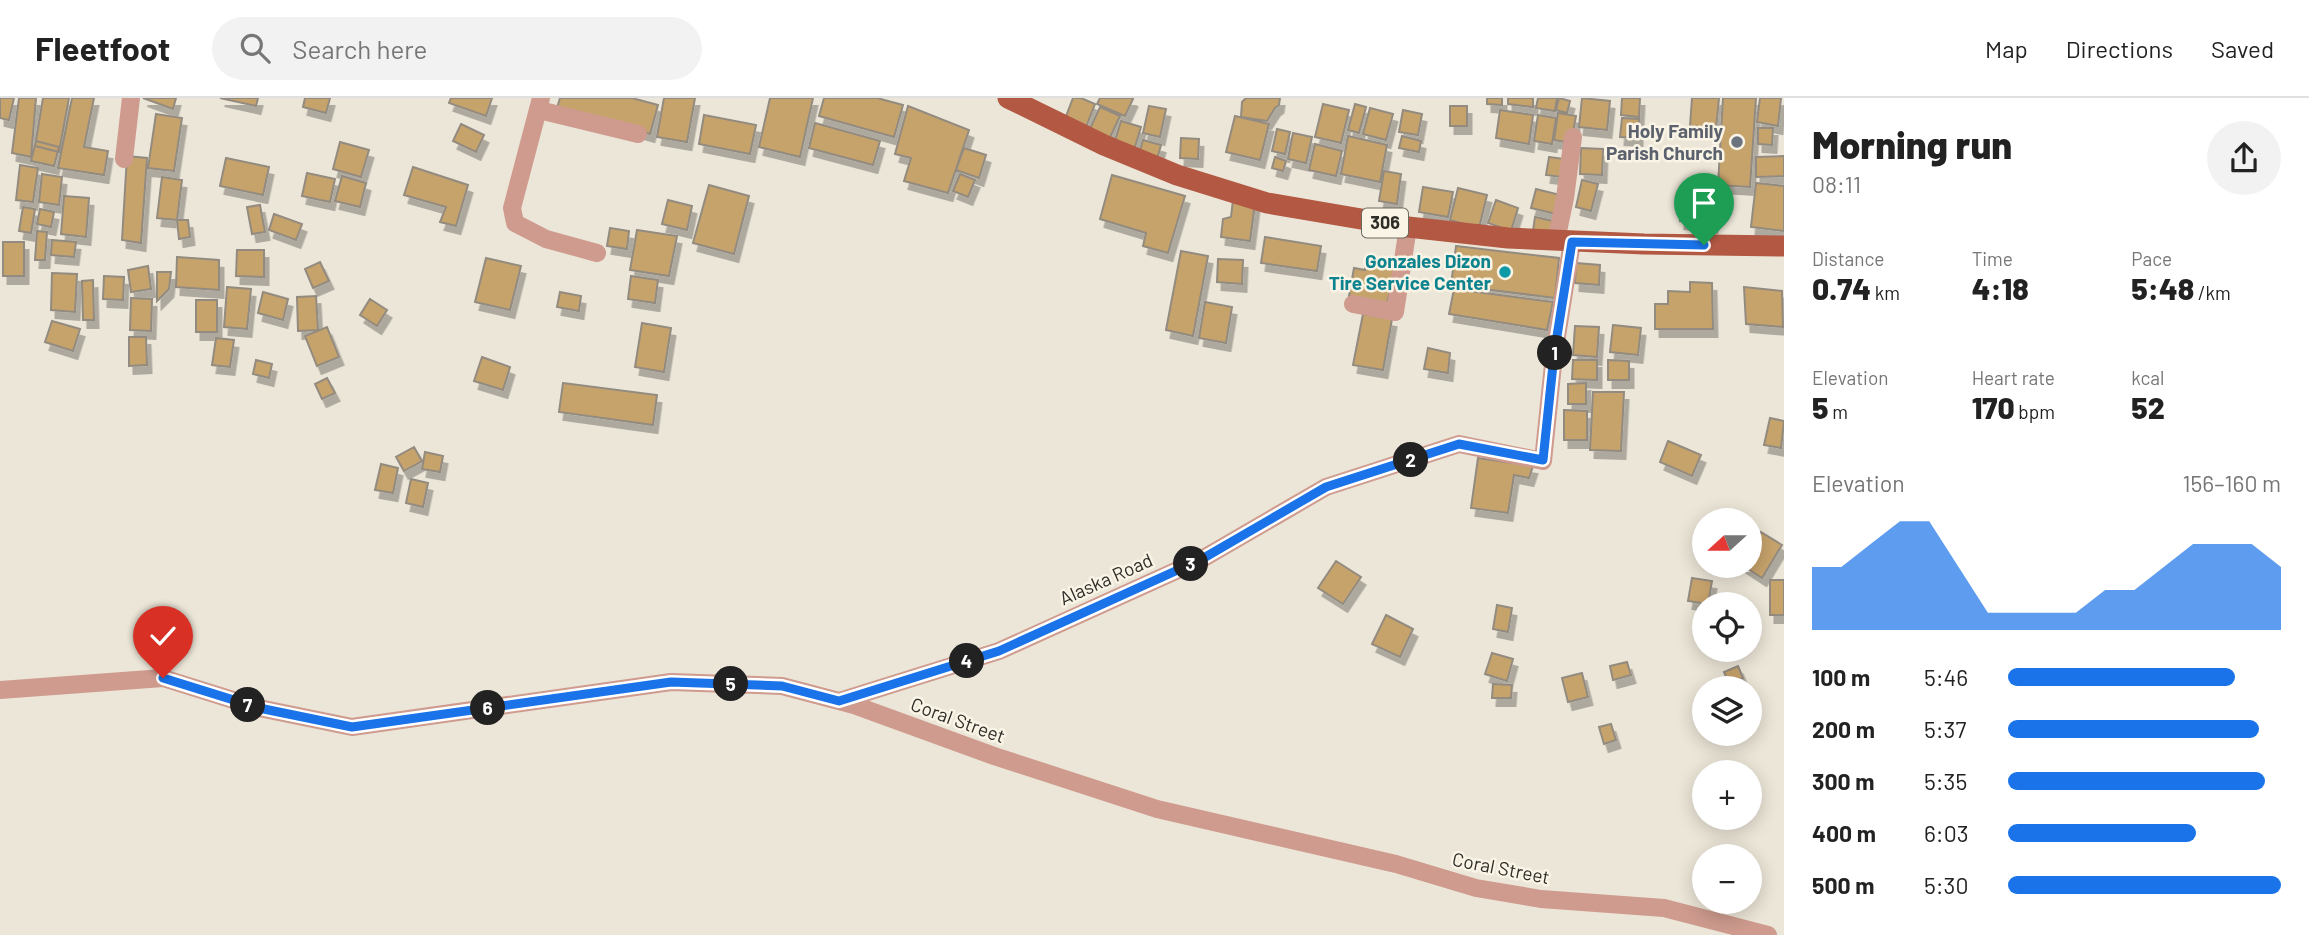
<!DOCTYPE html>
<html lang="en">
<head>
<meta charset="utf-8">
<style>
	body { margin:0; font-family:Barlow,sans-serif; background:#f2f2f2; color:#222; height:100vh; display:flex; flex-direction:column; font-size:26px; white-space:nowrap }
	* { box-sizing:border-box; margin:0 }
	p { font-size:23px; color:#767676 }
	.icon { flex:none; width:38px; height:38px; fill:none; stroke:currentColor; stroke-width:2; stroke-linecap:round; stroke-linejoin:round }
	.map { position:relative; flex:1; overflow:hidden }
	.panel { display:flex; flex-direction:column; background:#fff; width:525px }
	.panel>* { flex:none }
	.needle { width:46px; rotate:249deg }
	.buttons { position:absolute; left:1692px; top:410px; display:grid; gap:14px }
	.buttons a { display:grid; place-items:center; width:70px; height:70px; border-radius:50%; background:#fff; box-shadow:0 4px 18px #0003; font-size:35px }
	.pin { position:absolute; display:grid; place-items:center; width:60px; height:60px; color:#fff; margin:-72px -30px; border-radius:50% 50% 50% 0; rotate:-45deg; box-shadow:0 0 7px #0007 }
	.pin .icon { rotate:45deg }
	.km { position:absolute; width:35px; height:35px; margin:-18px; border-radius:50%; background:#222; color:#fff; font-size:19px; line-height:35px; text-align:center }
	.round { display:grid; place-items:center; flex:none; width:74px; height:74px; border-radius:37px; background:#f2f2f2 }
	.summary { display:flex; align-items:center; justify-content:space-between; height:119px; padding:0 28px }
	h1 { font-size:38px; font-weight:800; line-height:52px }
	.metrics { display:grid; grid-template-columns:repeat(3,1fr); gap:10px; height:119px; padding:7px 28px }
	.metrics div { display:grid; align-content:center }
	.metrics b { font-size:30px; font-weight:800 }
	.metrics small { font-size:19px; font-weight:400 }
	.metrics p { font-size:19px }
	.chart { height:196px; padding:14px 28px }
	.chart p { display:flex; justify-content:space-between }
	.chart svg { width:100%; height:126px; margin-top:7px; fill:#1a73e8; opacity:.7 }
	ul { padding:0 28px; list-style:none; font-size:23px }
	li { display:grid; grid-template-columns:112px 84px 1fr; align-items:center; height:52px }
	li i { height:18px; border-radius:9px; background:#1a73e8 }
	header { display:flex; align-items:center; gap:42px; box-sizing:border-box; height:98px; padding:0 35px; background:#fff; border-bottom:2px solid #e0e0e0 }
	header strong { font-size:33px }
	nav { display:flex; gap:38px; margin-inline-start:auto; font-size:24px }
	.search { width:490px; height:63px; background:#f2f2f2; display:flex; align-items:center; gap:18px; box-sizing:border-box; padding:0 24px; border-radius:38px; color:#767676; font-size:26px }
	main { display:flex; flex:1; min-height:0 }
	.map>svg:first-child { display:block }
</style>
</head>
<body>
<header>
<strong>Fleetfoot</strong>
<div class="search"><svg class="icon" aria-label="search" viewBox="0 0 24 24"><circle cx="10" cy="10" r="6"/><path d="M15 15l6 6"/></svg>Search here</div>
<nav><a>Map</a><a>Directions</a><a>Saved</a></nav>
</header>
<main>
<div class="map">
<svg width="1784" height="837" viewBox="0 0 1784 837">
	<defs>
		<filter id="shadow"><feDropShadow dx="4.5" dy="8" stdDeviation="0" flood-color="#0004"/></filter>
	</defs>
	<rect width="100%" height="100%" fill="#ece6d8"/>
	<path fill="#c7a36c" stroke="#938b7f" stroke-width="2" filter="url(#shadow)" d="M0 0H14L9 22 0 20Z
		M19 0H36L31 59 12 55Z
		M43 0H69L59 54 35 48Z
		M72 0H94L84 49 108 53 104 77 58 70Z
		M143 0H176L173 11Z
		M220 0H258L256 8Z
		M305 0H330L326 15 303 9Z
		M451 0H492L486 18 449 5Z
		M560 0H632L658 7 650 36 557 10Z
		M664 0H695L687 44 657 39Z
		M770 0H813L800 59 759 49Z
		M824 0H877L903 7 894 39 819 18Z
		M1073 0H1081L1095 6 1086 29 1065 21Z
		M1100 0H1131L1133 1 1125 18 1097 6Z
		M1246 0H1280L1279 7 1275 10 1267 23 1241 19 1242 4Z
		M1487 0H1502V7L1487 6Z
		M1508 0H1533V9L1508 6Z
		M1538 0H1557L1555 13 1536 10Z
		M1559 0 1570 3 1567 15 1556 12Z
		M1582 0 1610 3 1607 32 1579 29Z
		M1622 0H1640L1639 19 1621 17Z
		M1692 0H1719L1716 31 1690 28Z
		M1723 0H1756L1750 89 1718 87Z
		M1760 0H1781L1778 28 1757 24Z
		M1323 6 1349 12 1341 45 1315 39Z
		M1355 6 1366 9 1359 35 1348 32Z
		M908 8 969 32 948 95 904 83 911 60 895 56Z
		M1149 8 1166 11 1160 39 1143 35Z
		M1450 8H1467V28H1450Z
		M1100 9 1120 18 1107 46 1087 37Z
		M1370 10 1393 16 1386 42 1363 36Z
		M1403 12 1422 16 1418 37 1399 34Z
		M1500 12 1533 17 1529 46 1496 40Z
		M1558 15 1576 18 1571 45 1554 42Z
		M156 16 182 20 174 73 148 70Z
		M704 17 756 27 750 56 699 46Z
		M1538 17 1556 20 1552 46 1534 43Z
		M1235 18 1269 26 1260 62 1226 54Z
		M1622 20 1639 21 1638 40 1620 39Z
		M1121 23 1141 29 1134 52 1114 46Z
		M815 25 880 43 873 67 809 50Z
		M461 26 484 37 476 54 453 43Z
		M1758 30H1773L1772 47 1758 46Z
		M1277 31 1290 34 1285 56 1272 53Z
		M1293 35 1312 39 1306 65 1288 61Z
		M1348 38 1387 47 1380 84 1341 76Z
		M1402 38 1421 43 1419 54 1399 50Z
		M1181 40 1199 41 1198 61 1180 60Z
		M1143 42 1161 47 1156 65 1138 59Z
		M36 43 59 49 54 68 31 63Z
		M340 44 369 52 361 79 333 71Z
		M1315 46 1342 53 1336 78 1309 72Z
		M964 50 986 57 979 80 956 72Z
		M1581 50 1603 51 1602 77 1580 76Z
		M127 58 147 60 141 145 122 142Z
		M1784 58V78L1756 79V59Z
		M1275 59 1286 63 1283 73 1272 70Z
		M1549 59 1565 61 1562 79 1546 77Z
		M226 60 269 69 263 97 220 88Z
		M20 67 38 70 33 104 16 102Z
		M413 69 468 87 456 128 440 124 446 109 404 97Z
		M1384 73 1401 76 1397 106 1379 103Z
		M307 75 335 81 330 104 302 98Z
		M42 76 62 79 59 107 39 104Z
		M960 76 975 82 968 99 953 93Z
		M1112 77 1185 98 1168 155 1143 148 1146 135 1100 121Z
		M342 78 366 85 360 109 335 103Z
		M162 79 182 82 177 122 157 120Z
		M1582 82 1598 86 1591 113 1576 109Z
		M1756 85 1784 88V133L1751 129Z
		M709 87 749 98 734 156 693 145Z
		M1423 89 1453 94 1448 119 1419 114Z
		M1458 90 1487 97 1479 130 1450 122Z
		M1536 91 1564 98 1560 117 1531 110Z
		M64 98 89 100 86 139 61 136Z
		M668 102 692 108 687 132 662 126Z
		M1233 102 1255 105 1250 143 1221 139 1223 121 1231 119Z
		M1496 102 1518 110 1511 133 1488 125Z
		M1681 103 1715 107 1713 127 1680 123Z
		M260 107 265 134 252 136 247 109Z
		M23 109 35 111 31 135 19 133Z
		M40 111 54 114 51 129 37 126Z
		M274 116 302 126 296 142 269 132Z
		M1535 119 1553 123 1550 136 1533 133Z
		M177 122H188L190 139 179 141Z
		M610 130 629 133 627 151 607 148Z
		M637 132 677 138 669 178 630 172Z
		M37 133 47 134 45 162H35Z
		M1265 139 1321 148 1317 173 1261 165Z
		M52 142 76 144 74 159 51 157Z
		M3 144H24V178H3Z
		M1456 148 1559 160 1555 200 1451 187Z
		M237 152H264V179L236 178Z
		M1181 153 1208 158 1193 238 1166 232Z
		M177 159 219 162V192L176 189Z
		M486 160 521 168 510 212 475 204Z
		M1218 161 1243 162 1242 186 1217 184Z
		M320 164 329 183 313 190 305 171Z
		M1366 165 1395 171 1387 206 1349 198 1354 170 1365 172Z
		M1576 165 1600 167 1599 187 1575 185Z
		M148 168 151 191 131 194 128 172Z
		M157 174H171L169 191 157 203Z
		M52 175 77 176 75 214 51 212Z
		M104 178 124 179 123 202 103 201Z
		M631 178 658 182 655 205 628 201Z
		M93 182 94 222H83L82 183Z
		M1690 184 1712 185 1713 231H1655V206H1668V193L1690 194Z
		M227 189 251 191 247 231 224 229Z
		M1744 189 1782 193 1783 229 1746 226Z
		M1454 191 1553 204 1547 232 1449 216Z
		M263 194 288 201 283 222 258 215Z
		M560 194 581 198 579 213 557 209Z
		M316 198 318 232 298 233 297 199Z
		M131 200 152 201 151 233 130 232Z
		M370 201 387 212 377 228 360 217Z
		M196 202H217V234H196Z
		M1205 204 1232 209 1226 245 1199 240Z
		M1363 216 1392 221 1383 272 1353 267Z
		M52 223 80 231 73 253 45 244Z
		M642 225 671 230 664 274 635 269Z
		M1613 227 1641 230 1638 257 1610 254Z
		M1575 228 1599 229 1597 259 1573 257Z
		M327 229 339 259 317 268 305 238Z
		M129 239H146L147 267 129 268Z
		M216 240 234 242 230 269 212 267Z
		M1428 250 1450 255 1448 275 1424 271Z
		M482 259 510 269 503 292 474 283Z
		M256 262 272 266 269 280 253 276Z
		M1573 262H1597V282L1572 281Z
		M1608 262 1629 263V282H1608Z
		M327 280 335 295 322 301 315 286Z
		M563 285 657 297 653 327 559 314Z
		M1586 285V306H1568V286Z
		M1593 294H1624L1621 353 1590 352Z
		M1564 312 1587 313V342H1564Z
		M1770 320 1784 323 1781 350 1764 347Z
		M1668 343 1701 357 1692 378 1660 364Z
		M414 349 422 363 404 373 396 359Z
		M425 354 443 358 440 374 422 371Z
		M1478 360 1533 368 1529 380 1514 377 1508 415 1471 410Z
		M381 366 398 370 393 395 375 392Z
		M411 381 428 385 423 409 406 405Z
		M1761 434 1782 447 1762 480 1742 467H1750V452Z
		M1336 463 1361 479 1343 506 1318 490Z
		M1692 480 1712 483 1708 506 1688 503Z
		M1770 482H1784V517H1770Z
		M1497 507 1512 510 1508 534 1493 531Z
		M1386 517 1413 531 1400 559 1372 546Z
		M1492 555 1513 561 1507 583 1485 576Z
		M1627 564 1631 577 1613 582 1610 568Z
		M1738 568 1743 580 1729 586 1724 574Z
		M1582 575 1588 599 1568 604 1562 580Z
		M1493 586 1512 587 1511 600H1492Z
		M1611 626 1616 642 1604 646 1599 629Z"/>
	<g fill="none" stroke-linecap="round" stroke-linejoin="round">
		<path stroke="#ce9b8e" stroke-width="18" d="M541 0 512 110 515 125 546 141 597 155
			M539 12 638 36
			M124 61 131 0
			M1556 143 1565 100 1573 39
			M1353 206 1395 214 1408 129
			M0 592 163 580 259 610 352 629 671 584 782 588 854 607 994 658 1157 711 1396 766 1476 790 1541 801 1664 810 1768 837
			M839 603 999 553 1202 461 1326 389 1459 346 1543 363 1554 257 1572 144"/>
		<path stroke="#b25843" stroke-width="21" d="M1008 0 1104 47 1177 77 1267 105 1408 129 1508 140 1644 146 1784 148"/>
	</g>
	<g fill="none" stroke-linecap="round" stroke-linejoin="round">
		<defs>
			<path id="route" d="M163 580 259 610 352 629 671 584 782 588 839 603 999 553 1202 461 1326 389 1459 346 1543 362 1554 257 1572 144 1704 147"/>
		</defs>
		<use href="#route" stroke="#fff" stroke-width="14"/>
		<use href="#route" stroke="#1a73e8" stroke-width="9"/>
	</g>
	<circle fill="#6b7280" stroke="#f9f4e5" stroke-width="2.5" cx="1737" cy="44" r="7"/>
	<circle fill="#0f9aa8" stroke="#f9f4e5" stroke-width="2.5" cx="1505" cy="174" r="7"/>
	<g text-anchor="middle" stroke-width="5" stroke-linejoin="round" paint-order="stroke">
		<rect fill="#f9f4e5" stroke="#6c6961" stroke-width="2" x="1362" y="110.5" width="46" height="29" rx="5"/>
		<g font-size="18" font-weight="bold" fill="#2f2d28">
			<text x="1385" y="131">306</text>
		</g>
		<g font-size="19" font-weight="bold" fill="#5b616d" stroke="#f9f4e5" text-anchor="end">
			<text x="1723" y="40">Holy Family<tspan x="1723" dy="22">Parish Church</tspan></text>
		</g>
		<g font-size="19" font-weight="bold" fill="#0d838f" stroke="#f9f4e5" text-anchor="end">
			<text x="1491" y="170">Gonzales Dizon<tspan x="1491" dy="22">Tire Service Center</tspan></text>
		</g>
		<g font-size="19" fill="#2f2d28" stroke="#f9f4e5">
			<text transform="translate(1106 481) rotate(-24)" y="7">Alaska Road</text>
			<text transform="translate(958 622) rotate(20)" y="7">Coral Street</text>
			<text transform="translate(1501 770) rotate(11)" y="7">Coral Street</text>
		</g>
	</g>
</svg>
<div class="buttons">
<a><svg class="needle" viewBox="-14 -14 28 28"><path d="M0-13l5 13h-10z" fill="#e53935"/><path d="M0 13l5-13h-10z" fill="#767676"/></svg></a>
<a><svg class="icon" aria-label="locate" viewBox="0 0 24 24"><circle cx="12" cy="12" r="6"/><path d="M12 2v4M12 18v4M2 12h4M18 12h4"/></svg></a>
<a><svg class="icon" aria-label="layers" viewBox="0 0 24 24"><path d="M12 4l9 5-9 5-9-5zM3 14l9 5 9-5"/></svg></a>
<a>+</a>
<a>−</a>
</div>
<div class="pin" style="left:1704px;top:147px;background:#1e9e55"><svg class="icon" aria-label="arrive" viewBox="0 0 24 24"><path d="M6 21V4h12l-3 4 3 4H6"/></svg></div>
<div class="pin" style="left:163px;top:580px;background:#d93025"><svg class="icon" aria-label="check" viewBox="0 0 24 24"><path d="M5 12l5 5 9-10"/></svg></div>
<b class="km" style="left:1555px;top:255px">1</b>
<b class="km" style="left:1411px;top:362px">2</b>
<b class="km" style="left:1191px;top:466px">3</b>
<b class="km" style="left:967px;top:563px">4</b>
<b class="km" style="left:731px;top:586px">5</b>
<b class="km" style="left:488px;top:610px">6</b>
<b class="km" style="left:248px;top:607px">7</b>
</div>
<section class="panel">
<div class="summary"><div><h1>Morning run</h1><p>08:11</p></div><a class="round"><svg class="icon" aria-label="share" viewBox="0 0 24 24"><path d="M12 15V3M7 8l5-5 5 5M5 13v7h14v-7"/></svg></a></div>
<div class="metrics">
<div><p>Distance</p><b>0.74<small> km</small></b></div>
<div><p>Time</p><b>4:18</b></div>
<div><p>Pace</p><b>5:48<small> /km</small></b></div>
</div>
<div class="metrics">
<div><p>Elevation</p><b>5<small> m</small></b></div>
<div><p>Heart rate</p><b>170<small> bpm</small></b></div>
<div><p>kcal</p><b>52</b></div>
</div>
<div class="chart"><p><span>Elevation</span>156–160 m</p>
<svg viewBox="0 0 160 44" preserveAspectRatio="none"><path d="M0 44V22L10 22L20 14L30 6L40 6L50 22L60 38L70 38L80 38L90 38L100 30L110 30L120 22L130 14L140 14L150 14L160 22V44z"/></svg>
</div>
<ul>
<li><b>100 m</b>5:46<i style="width:83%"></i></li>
<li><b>200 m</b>5:37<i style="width:92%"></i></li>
<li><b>300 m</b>5:35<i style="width:94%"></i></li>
<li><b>400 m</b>6:03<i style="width:69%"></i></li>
<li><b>500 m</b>5:30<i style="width:100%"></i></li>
</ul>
</section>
</main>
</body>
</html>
